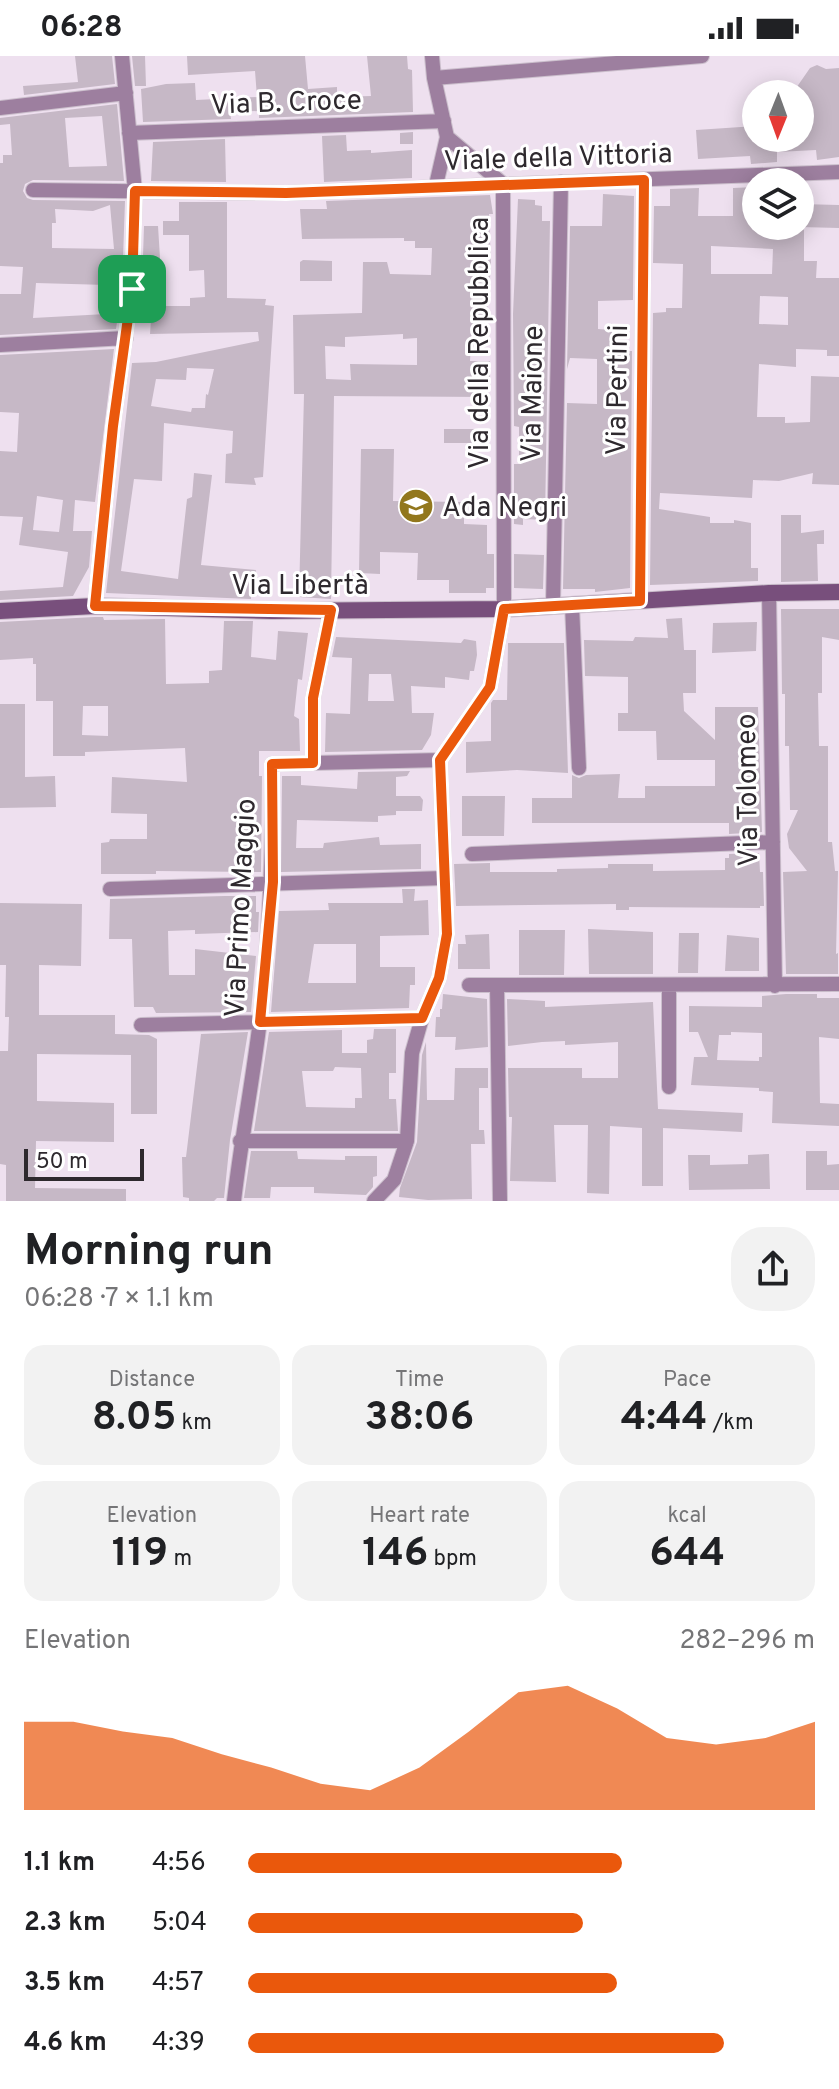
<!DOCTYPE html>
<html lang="en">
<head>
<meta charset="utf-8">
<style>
	body { margin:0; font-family:Overpass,sans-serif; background:#f2f2f2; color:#202124; height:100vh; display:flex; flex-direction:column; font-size:30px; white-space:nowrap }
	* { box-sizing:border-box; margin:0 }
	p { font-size:26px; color:#757577 }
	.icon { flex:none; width:44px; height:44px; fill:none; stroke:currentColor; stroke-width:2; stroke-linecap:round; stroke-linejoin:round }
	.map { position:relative; height:1145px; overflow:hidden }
	.panel { display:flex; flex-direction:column; background:#fff; flex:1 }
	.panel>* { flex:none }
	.needle { width:52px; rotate:181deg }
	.controls { position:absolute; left:742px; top:24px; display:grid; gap:16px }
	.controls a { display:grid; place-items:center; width:72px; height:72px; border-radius:50%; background:#fff; box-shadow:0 4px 20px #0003; font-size:40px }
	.scale { position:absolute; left:24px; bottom:20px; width:120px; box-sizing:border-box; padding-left:8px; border:4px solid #2e292e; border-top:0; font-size:22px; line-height:28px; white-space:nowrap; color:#2e292e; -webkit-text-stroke:6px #fff; paint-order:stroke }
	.pin { position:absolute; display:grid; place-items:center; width:68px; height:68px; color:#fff; margin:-34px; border-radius:16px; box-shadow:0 4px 12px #0006 }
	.round { display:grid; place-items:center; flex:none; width:84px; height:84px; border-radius:32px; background:#f2f2f2 }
	.head { display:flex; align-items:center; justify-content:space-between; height:136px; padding:0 24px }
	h1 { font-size:44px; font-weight:700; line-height:60px }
	.figures { display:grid; grid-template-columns:repeat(3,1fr); gap:12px; height:136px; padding:8px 24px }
	.figures div { display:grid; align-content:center; border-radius:20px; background:#f2f2f2; text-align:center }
	.figures b { font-size:40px; font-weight:700 }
	.figures small { font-size:22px; font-weight:400 }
	.figures p { font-size:22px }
	.chart { height:224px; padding:16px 24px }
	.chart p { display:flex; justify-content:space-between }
	.chart svg { width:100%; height:144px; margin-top:8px; fill:#ea580c; opacity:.7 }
	ul { padding:0 24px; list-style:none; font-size:26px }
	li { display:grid; grid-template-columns:128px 96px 1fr; align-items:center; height:60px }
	li i { height:20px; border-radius:10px; background:#ea580c }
	.status { display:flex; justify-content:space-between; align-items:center; height:56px; padding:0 40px; background:#fff; direction:ltr }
	.status svg { height:22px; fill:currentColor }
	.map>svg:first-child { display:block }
</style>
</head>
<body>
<div class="status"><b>06:28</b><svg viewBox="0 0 49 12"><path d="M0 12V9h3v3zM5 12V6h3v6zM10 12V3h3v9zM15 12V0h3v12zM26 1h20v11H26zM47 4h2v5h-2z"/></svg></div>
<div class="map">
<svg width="839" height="1145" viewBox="0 0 839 1145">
	<rect width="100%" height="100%" fill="#eee0ef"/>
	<path fill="#c6b8c6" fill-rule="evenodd" d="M75 0H112L115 28 24 39 23 30 78 26Z
		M132 0H145L146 30H135Z
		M187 0H305L308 33 337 31V41L371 40 367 0H407L408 13 412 14 413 56 259 62V55L230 56 231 63 143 66 141 33 166 28 195 27 196 44 257 41 255 15 188 19Z
		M817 9 826 13 839 12V101L817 104 816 94 777 96V106L751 108 750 100 698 103 696 74 756 70V82H800V38H792L810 12Z
		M117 48 124 125 33 124 25 128 23 135 27 142 33 144 125 145 122 232 116 273 0 279V238H21L23 211 0 210V107H3V99H12L10 68 0 69V62ZM102 60 107 110 69 111 65 62ZM110 149 114 193 52 192V167H56L55 153 93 155ZM36 227 107 229 106 258 33 262Z
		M413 76V88H400V77Z
		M346 79 347 95 371 94V97L412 94V122L324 126 322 80Z
		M225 83 226 126 151 125 153 86Z
		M756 131V170L804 173V205H817L816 222H839V300H827V294L796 293V311L759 308 757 361H785V367L810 366 811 320 839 321V429L812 428 813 417 779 425 753 424 752 442 660 437 659 453 710 461V467H734V464L751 467V512H758V525L650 529 653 257 666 256V252H682L683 208 653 207 654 150H670V133L699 132 698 160H733V132ZM711 190 773 193 772 218H711ZM760 240 788 241V269L759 268Z
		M603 138 634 140 633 244 598 245V273L612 274V295H632L630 532 595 536V533H563L567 347 597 348V303L570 302 567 313 570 170H602Z
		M490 139 493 158H489L491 209 486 270 472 269 470 305H490V327L486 326V341L334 340 331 543 299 541 304 338H294L293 259 362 257 363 206H387L390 218 431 219 432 192H415V185H404V182L302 183 300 153H327L326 145ZM403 278V283L417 282V309L350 308 351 324 326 323 325 290 345 291V281Z
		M518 143 535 144V149L542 150V165H550L545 464 523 463V469L514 468V408H519V371L514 370 513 258Z
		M179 146H227V242L266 243 265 249 274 250 263 421 254 422 256 429 225 427 226 398 232 397 233 375 164 367 162 425 134 423 121 515 178 523 187 443 192 441 194 417 212 419 201 509 256 514 254 527H251V543L106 537 132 307 156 306 259 285 258 276 150 278 152 250H190V242L205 241 204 214 189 215V179H163V165H179ZM187 312 214 313 208 339 206 338 205 352H192L191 356 151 350 156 323 186 324Z
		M800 148 839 149V172L800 171Z
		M144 170H158L161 218 157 219V230L142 231Z
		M303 204 332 205V225H300V206Z
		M114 293 95 446 75 444 73 475H92L89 511 73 540 0 544V535L63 531 68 496 19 489 23 461 0 460V395L17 396 19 357 0 356V299ZM37 440 63 444 59 476 33 474Z
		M444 373H482V387H444Z
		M361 393H394L393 445 464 446V468L487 469V498H494V532H486V537H449V524H417L418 497 380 496V518L359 517Z
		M781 459H801V477L824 474V488H817L818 525 781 526Z
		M514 498 544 499 543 533 514 532Z
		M781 553H839V584L822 581V637H818L819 690H828V786H832L835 815H838L836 898 838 897V918H786L783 816 807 815 789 792 787 778 798 754H790L789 690H785V638H782Z
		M95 561H103L104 564 165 563 166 628 209 627V615L222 614 224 565H253L251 601 276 604 278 575 308 577 302 624 298 623 294 660 299 663 300 695H259V720H262L261 816 156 815V818H101V787L109 786 110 783H147V758L111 757 112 721 187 726 185 692 85 696V700H53V645H36V608H33V602L0 604V566ZM83 650H108V680L82 679Z
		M682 562 684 594H696V637H683L684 655 715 684V651H758L762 776 729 778V767H532V742H572V719L579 722 586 719 620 718 618 742H645V730H715V704H657L656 675H618V657H628V621L585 620 584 584 633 585 635 581 668 582 666 563Z
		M757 566 756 595 712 597 713 567Z
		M336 581 461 587 464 583 476 585 477 599 474 615H470L469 624 445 621V632L411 630 412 657H434L431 679 422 694 325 696 326 657 350 658 352 602 332 601ZM369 618H391L394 645H368Z
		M508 587H564L568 717 517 714 466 717V686L491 685V647L493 644H507Z
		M0 648H25V721L55 720 56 751 0 752Z
		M410 715 407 720 396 721V740H420L423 744 422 755H396V759L378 760V766L297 764 296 792H323L324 787 379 781 380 789 421 788V813L281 816 282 720H301V729L357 733 358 716Z
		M462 740H505L504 780H462Z
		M759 797 760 816H763L764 850H760V852L629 851V854H616V848L456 850 454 808 490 807V816H557V813L608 812V808H653V815L725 814V802H729V798Z
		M402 833H415L414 845 428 844 429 879 380 880V911H415V929H410L409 952 271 956 279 855 329 854 328 847H403ZM314 888H356V927H308Z
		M225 840H256V856H259L258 876 195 878V874L168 875 169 919H195V893L256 900 251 956 156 957 153 951H134L132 883H109L110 843Z
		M0 847 82 848 81 910 39 909V959H115V978L149 979 157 983V1058H131V999L37 998V1045L114 1047V1086L36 1085 35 1132 126 1133V1145H6V1109L0 1108V995H8L9 961H5L6 909H0Z
		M588 873 653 876V918H589Z
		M519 874H565L564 919H519Z
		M679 877H699L698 917H678Z
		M489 878 490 913H458V888H466L465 879Z
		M727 879 759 882V915H725Z
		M443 938 487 943 488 991 455 994 456 981H435L436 961H440V953H442Z
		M786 938H817V942H839V983L819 981 820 1047 839 1048V1070L772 1067 773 1036 759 1035V1032L691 1029 694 1001H708L698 976H689V950L762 951V940ZM731 976 762 977V1001H759V1005L717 1004 719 979H731Z
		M507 943 545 945V951L653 946 658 1053 743 1057 742 1076 663 1072V1130H642V1072L610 1070 609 1138 587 1137 588 1069H554L556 1126 510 1125 512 1061H509L508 1012H582V1022H618V986L565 989V985L542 986 508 990Z
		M374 973H396V1017H389V1043H396L398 1075H254L269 976 342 974V997H367V984L373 983ZM335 1011 361 1012 362 1042H355V1052L306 1051 302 1015H333Z
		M248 976 230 1084 224 1142H217L214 1145H189V1142L183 1141 182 1101H186L201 978Z
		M426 986 427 1044H454L455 1012H488V1032H479V1074H484L485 1088H471L472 1143 428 1144 399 1141 400 1132 417 1086 422 999Z
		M251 1095H297L298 1103 345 1104V1100H377V1120L373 1121V1131L366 1139 314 1137V1131H271L270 1142H244Z
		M806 1095H827V1109L839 1108V1134H806Z
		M769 1098 770 1133 689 1134 688 1099H710V1109L748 1108V1099Z"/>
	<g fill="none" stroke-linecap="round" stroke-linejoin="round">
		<defs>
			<path id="street" d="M434 22 702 0
				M0 52 126 37
				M129 77 444 65
				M436 129 447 81
				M33 134 286 137 839 116
				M0 289 126 282
				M769 537 775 930
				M640 545 644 124
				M572 549 579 712
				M95 550 113 370 132 233 135 135 122 0
				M553 550 561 126
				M313 707 440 704
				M472 798 773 786
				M110 833 444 822
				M469 929 839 928
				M497 929 500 1145
				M141 969 422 962
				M669 1031V930
				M240 1085H407
				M234 1145C241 1084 253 1024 260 964 270 878 273 795 272 708L313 707V642L331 554
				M374 1145 394 1124 407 1085 412 997 422 962 439 922 447 878 440 704 490 631 504 553 503 128 447 81 434 22 432 0"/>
			<path id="secondary" d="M0 555 95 550 272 555 504 553 769 537 839 536"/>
		</defs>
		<use href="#street" stroke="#cbbfcc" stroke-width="16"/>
		<use href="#secondary" stroke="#cbbfcc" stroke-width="18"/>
		<use href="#street" stroke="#9d7f9f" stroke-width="14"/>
		<use href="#secondary" stroke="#784f7c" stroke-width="16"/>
	</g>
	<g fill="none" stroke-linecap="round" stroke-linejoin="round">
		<defs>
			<path id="route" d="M644 124 640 545 504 553 490 631 440 704 447 878 439 922 422 962 260 966 273 826 272 708 313 707V642L331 554 95 550 113 370 132 233 135 135 286 137Z"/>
		</defs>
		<use href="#route" stroke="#fff" stroke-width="16"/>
		<use href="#route" stroke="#ea580c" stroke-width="10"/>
	</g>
	<defs>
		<symbol id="school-disc" viewBox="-11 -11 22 22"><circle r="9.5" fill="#92771d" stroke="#fff"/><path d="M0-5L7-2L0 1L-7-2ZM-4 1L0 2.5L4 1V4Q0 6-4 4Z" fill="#fff"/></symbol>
	</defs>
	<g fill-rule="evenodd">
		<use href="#school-disc" x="396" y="430" width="40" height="40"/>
	</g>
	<g text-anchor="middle" stroke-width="6" stroke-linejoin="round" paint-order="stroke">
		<g font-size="28" fill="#2e292e" stroke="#fff">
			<text transform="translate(286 45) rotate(-2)" y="10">Via B. Croce</text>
			<text transform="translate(558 100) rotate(-2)" y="10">Viale della Vittoria</text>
			<text transform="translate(478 287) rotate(-90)" y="10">Via della Repubblica</text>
			<text transform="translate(616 334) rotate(-89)" y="10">Via Pertini</text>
			<text transform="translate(531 338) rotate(-89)" y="10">Via Maione</text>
			<text x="300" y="538">Via Libertà</text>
			<text transform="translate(746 734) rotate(-91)" y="10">Via Tolomeo</text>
			<text transform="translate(239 852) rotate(-87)" y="10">Via Primo Maggio</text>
		</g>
		<g font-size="28" fill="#2e292e" stroke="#fff" text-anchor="start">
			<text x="442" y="460">Ada Negri</text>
		</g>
	</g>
</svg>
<div class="controls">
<a><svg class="needle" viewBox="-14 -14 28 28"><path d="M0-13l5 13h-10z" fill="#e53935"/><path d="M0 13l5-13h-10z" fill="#757577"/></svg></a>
<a><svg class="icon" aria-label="layers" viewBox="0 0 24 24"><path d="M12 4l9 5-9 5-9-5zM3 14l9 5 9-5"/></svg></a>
</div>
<div class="scale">50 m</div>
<div class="pin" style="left:132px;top:233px;background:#1e9e55"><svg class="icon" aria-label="arrive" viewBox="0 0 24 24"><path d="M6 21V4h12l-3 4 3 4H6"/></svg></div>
</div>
<section class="panel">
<div class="head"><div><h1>Morning run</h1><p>06:28 · 7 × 1.1 km</p></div><a class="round"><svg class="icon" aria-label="share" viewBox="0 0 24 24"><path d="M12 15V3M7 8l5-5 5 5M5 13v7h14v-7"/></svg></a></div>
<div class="figures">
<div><p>Distance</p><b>8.05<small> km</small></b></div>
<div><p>Time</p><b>38:06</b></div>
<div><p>Pace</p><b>4:44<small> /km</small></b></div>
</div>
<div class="figures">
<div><p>Elevation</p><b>119<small> m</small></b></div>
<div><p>Heart rate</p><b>146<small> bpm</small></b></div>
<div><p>kcal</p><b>644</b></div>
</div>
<div class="chart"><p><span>Elevation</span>282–296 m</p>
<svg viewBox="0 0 160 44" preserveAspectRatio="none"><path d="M0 44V17L10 17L20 20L30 22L40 27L50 31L60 36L70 38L80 31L90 20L100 8L110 6L120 13L130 22L140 24L150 22L160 17V44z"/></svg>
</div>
<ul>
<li><b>1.1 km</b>4:56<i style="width:66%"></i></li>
<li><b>2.3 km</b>5:04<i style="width:59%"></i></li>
<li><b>3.5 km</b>4:57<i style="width:65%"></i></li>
<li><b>4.6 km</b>4:39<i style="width:84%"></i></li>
</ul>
</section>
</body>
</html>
